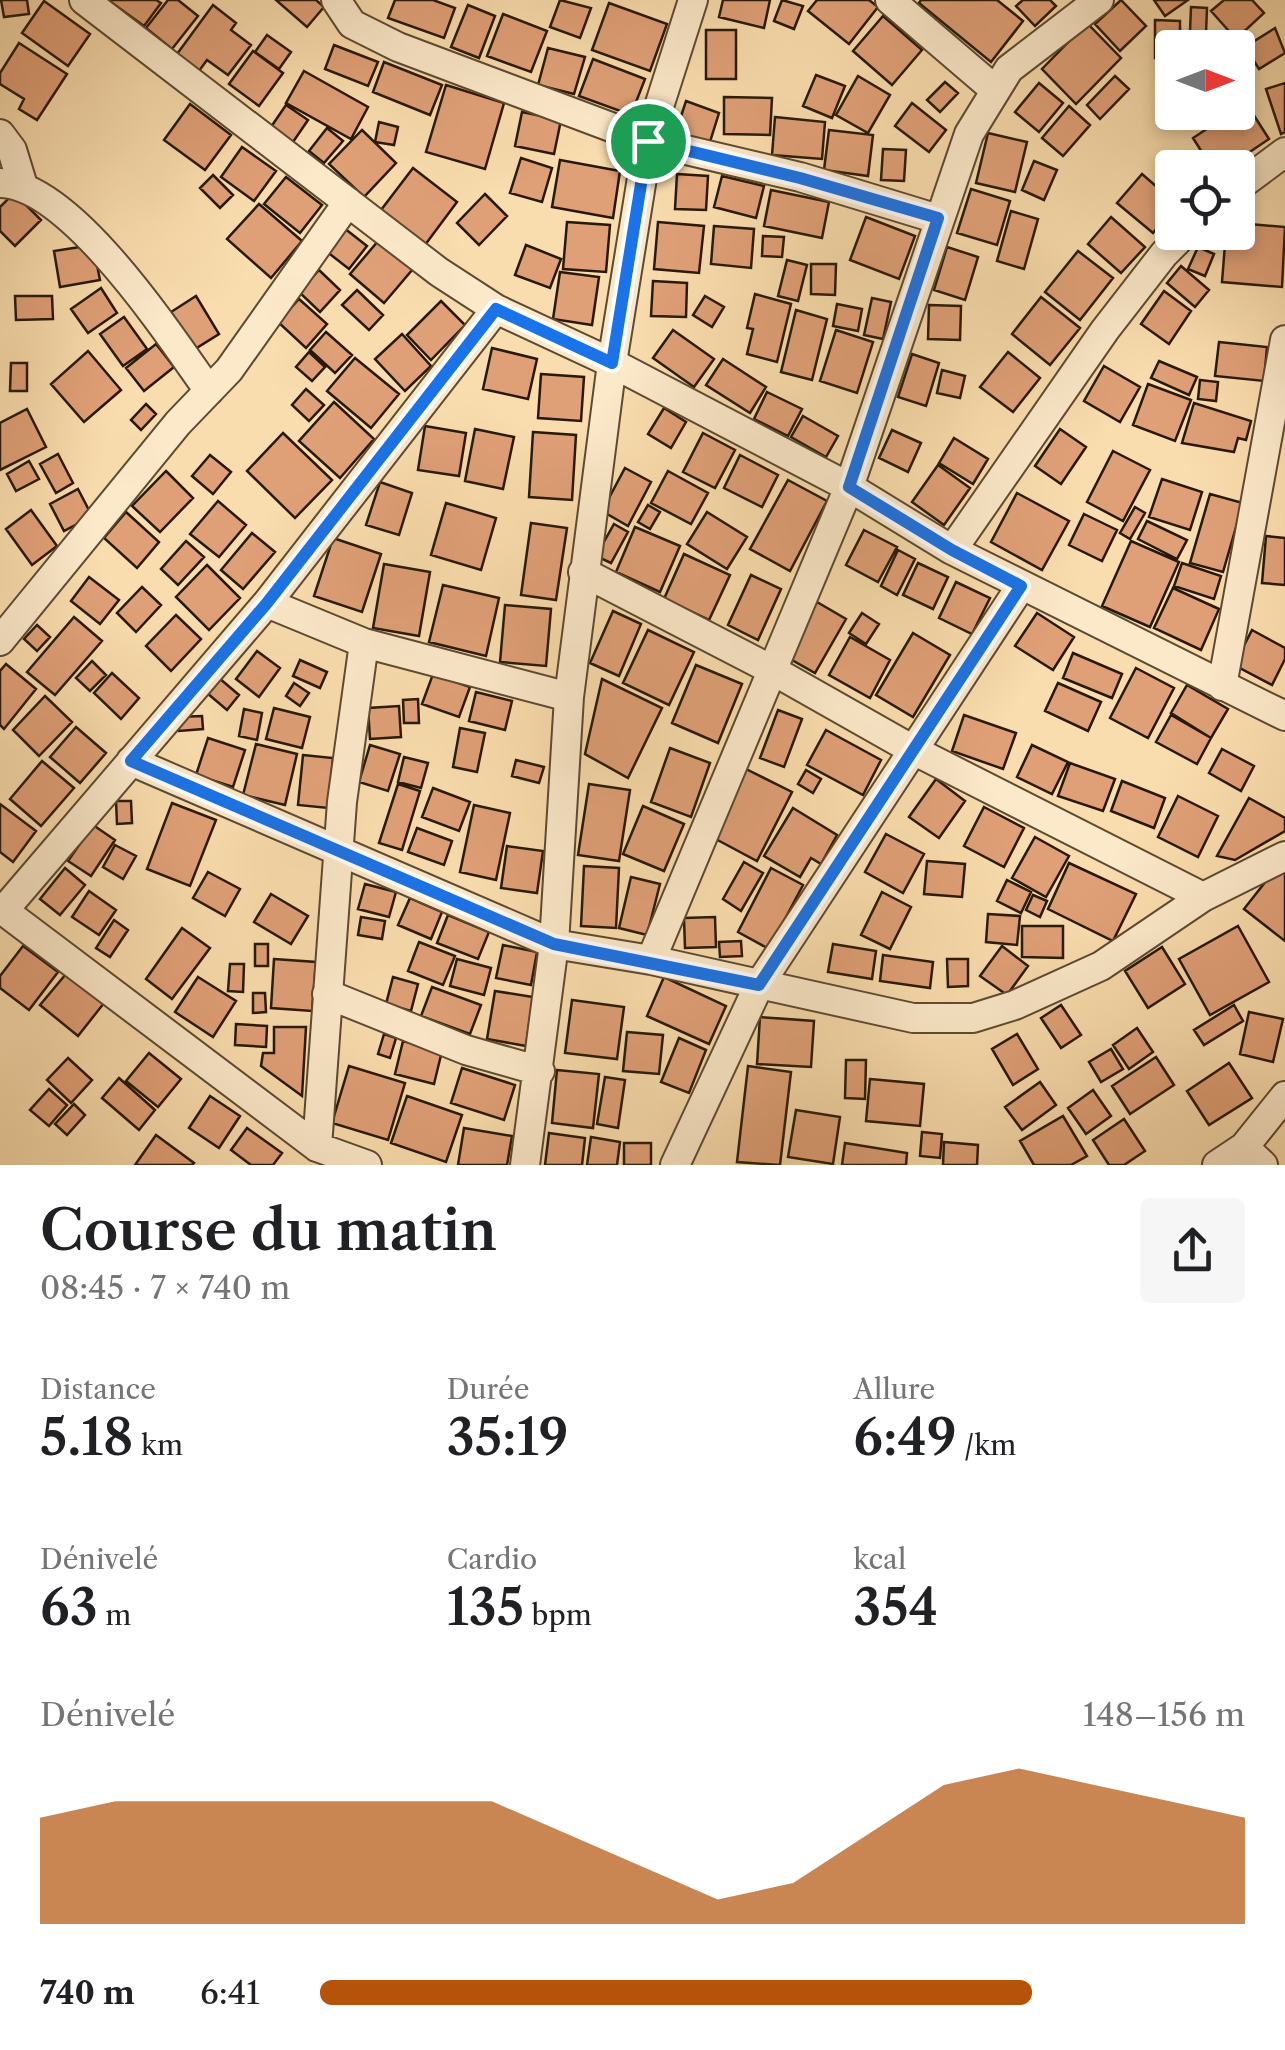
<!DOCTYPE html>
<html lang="fr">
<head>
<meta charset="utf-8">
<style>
	body { margin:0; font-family:"Libre Caslon Text",serif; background:#f6f6f6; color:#202124; height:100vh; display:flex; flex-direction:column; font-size:38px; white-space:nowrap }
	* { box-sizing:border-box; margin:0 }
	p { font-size:32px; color:#757577 }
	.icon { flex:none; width:55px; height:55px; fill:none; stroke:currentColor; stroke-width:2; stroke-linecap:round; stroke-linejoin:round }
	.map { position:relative; height:1165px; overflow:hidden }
	.side { display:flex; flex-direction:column; background:#fff; flex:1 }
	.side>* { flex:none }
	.needle { width:65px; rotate:90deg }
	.fabs { position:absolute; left:1155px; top:30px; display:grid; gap:20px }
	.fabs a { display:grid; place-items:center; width:100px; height:100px; border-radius:10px; background:#fff; box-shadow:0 5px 15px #0003; font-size:50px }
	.pin { position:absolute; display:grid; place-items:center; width:85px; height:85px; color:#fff; margin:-42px; border:5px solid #fff; border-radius:50%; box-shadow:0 2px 10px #0007 }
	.round { display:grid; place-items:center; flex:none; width:105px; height:105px; border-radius:10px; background:#f6f6f6 }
	.summary { display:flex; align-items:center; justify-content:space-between; height:170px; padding:0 40px }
	h1 { font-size:55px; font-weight:600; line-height:75px }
	.stats { display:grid; grid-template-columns:repeat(3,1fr); gap:15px; height:170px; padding:10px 40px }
	.stats div { display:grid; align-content:center }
	.stats b { font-size:50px; font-weight:600 }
	.stats small { font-size:28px; font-weight:400 }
	.stats p { font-size:28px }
	.chart { height:280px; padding:20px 40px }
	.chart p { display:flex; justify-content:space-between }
	.chart svg { width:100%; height:180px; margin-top:10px; fill:#b45309; opacity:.7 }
	ul { padding:0 40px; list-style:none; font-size:32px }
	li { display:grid; grid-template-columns:160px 120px 1fr; align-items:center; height:75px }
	li i { height:25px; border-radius:12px; background:#b45309 }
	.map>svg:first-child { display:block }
</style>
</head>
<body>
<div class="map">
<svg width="1285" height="1165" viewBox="0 0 1285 1165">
	<rect width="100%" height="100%" fill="#faddae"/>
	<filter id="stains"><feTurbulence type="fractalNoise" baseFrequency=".002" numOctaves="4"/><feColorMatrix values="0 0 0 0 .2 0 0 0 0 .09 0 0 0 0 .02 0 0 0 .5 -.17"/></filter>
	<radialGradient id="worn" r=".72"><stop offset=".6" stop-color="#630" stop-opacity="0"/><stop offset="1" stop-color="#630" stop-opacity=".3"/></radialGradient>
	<path fill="#e0a077" stroke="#281907" stroke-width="2.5" d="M1 0H27L29 14 4 17Z
		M108 0H156L161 3 144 26Z
		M168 0H178L198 16 172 49 146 28Z
		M276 0H316L324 7 307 27Z
		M395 0H433L455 8 444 38 388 18Z
		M560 0 591 8 580 38 550 27Z
		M723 0H770L764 28 719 17Z
		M782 0 803 6 794 29 774 21Z
		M817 0H869L878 7 849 44 808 11Z
		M921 0H997L1023 21 991 62 919 3Z
		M1023 0H1050L1056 6 1035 26 1016 6Z
		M1121 0 1146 26 1120 51 1095 24Z
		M1154 0H1188L1165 16Z
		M1224 0H1252L1264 13 1236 39 1211 11Z
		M44 1 90 34 68 66 22 33Z
		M609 3 667 24 650 71 592 50Z
		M213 5 236 23 231 30 251 45 228 75 207 60 199 71 177 54Z
		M468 5 495 16 479 58 451 47Z
		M1191 7 1207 8 1206 33 1190 32Z
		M503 14 547 31 531 72 487 56Z
		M883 16 922 50 892 85 853 51Z
		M1155 20 1180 21V48H1172V58H1155Z
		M1087 23 1121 58 1076 104 1042 69Z
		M1275 28 1285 53 1259 69 1245 47Z
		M706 30H736V79H706Z
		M267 35 291 52 279 69 255 52Z
		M19 43 67 74 37 120 19 109 24 99 0 84V73Z
		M334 45 378 62 368 86 325 69Z
		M548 48 585 57 574 94 538 85Z
		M253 51 283 73 259 106 229 84Z
		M593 59 645 79 631 115 579 96Z
		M384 62 442 85 430 115 373 92Z
		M304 71 368 107 351 139 286 103Z
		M816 75 845 86 832 118 803 106Z
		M858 76 890 95 868 133 836 115Z
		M1115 76 1129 89 1100 119 1087 105Z
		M945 82 958 93 940 112 927 100Z
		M1039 83 1063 103 1039 132 1015 112Z
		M1285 83V132L1281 134 1266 89Z
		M446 85 504 103 485 169 426 152Z
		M724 97 772 98 770 135 724 134Z
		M686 101 719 113 709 145 675 134Z
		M912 103 946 130 929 152 895 126Z
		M1246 103 1269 139 1226 168H1212L1193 138Z
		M190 104 231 135 205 170 164 140Z
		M286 105 308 120 293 142 271 127Z
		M1069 106 1090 125 1063 156 1042 138Z
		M522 112 561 120 554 154 515 146Z
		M775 117 825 122 822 159 772 155Z
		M379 122 398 127 394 145 375 142Z
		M327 128 343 141 324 163 309 151Z
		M362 130 396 163 364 197 329 164Z
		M829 130 873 135 868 176 824 170Z
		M988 133 1027 142 1015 192 976 183Z
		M242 147 276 171 254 201 221 177Z
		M883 149 906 150 904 181 881 180Z
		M521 158 552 168 542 202 510 193Z
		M560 160 620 171 613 218 552 207Z
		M1034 161 1057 170 1044 200 1022 190Z
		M413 168 457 202 425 245 381 210Z
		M677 174 708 176 706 210 675 209Z
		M1142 174 1172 200V209L1153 233 1117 203Z
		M213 175 233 195 220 208 200 188Z
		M722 176 764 186 756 218 714 207Z
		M286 177 322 205 300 233 264 204Z
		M971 189 1010 201 997 245 957 233Z
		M771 190 829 202 822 238 764 226Z
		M14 193 41 220 15 246 0 231V207Z
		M485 194 507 216 479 245 457 223Z
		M259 204 302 241 271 278 227 239Z
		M1011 211 1038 219 1024 269 997 261Z
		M866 217 915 236 899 279 850 260Z
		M1111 217 1145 247 1121 273 1088 244Z
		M567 222 610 225 606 272 563 269Z
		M658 222 704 226 699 273 654 269Z
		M1238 223 1285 227 1282 287 1222 282 1226 232H1238Z
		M714 226 754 229 751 268 711 264Z
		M344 228 367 246 349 269 326 251Z
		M763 236 784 237 782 257 762 256Z
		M379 240 413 269 384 303 350 274Z
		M93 245 100 280 60 287 54 251Z
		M526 245 561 259 550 288 515 275Z
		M947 247 978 257 965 300 934 290Z
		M1198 247 1214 254 1205 276 1188 269Z
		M1078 251 1113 278 1080 320 1045 292Z
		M787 260 807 265 798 301 778 296Z
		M811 264H836L835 295 811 294Z
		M1181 266 1209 290 1195 307 1167 283Z
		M319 270 340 290 320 312 299 292Z
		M560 272 599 277 592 325 553 319Z
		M653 281 687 283 686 317 651 316Z
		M101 288 117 313 88 333 71 309Z
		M357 290 383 315 369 330 342 305Z
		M1164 291 1191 311 1169 344 1141 324Z
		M755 294 791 304 777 362 747 354 753 329 747 328Z
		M15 296H52L53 319 16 320Z
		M196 296 219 334 195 349 171 312Z
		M705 296 724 307 712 327 693 315Z
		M1041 297 1080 328 1050 365 1012 334Z
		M872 298 891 302 883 339 864 335Z
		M299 299 327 324 306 348 278 322Z
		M441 301 465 325 431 360 407 335Z
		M837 304 862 309 858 331 833 326Z
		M929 305 961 306 960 340 928 339Z
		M796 310 827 319 812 380 781 372Z
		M124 317 147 349 123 366 100 334Z
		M673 330 714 359 694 387 653 358Z
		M836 330 873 342 857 393 820 381Z
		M326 332 352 355 335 373 310 350Z
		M402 334 431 366 405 391 375 359Z
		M1219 342 1267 347 1264 381 1215 376Z
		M156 344 174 367 144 391 126 368Z
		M492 348 537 359 528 399 483 389Z
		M88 351 121 390 84 422 51 384Z
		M309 352 325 367 312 381 296 367Z
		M1008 352 1040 378 1013 412 980 387Z
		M912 354 939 363 926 406 898 397Z
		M355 358 399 394 371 428 327 391Z
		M723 359 766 387 750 413 706 385Z
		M1159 361 1197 377 1189 395 1151 378Z
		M11 363H27V391H10Z
		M1104 366 1140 387 1120 422 1084 401Z
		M942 370 965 376 960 398 937 393Z
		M541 374 584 377 581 421 538 418Z
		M1200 380 1218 382 1216 401 1198 399Z
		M1148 384 1191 400 1175 441 1133 425Z
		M306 389 324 405 309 421 292 405Z
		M767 392 802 409 788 436 754 419Z
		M334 402 374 439 340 478 299 441Z
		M1194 403 1251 421 1246 440 1238 438 1234 452 1182 443Z
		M146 404 156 414 141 430 131 420Z
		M664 408 686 422 671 448 648 434Z
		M27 409 46 447 0 470V423Z
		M803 416 838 436 826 457 791 437Z
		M425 426 466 433 459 476 418 470Z
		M475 429 514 437 503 489 465 481Z
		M1060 429 1086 447 1061 484 1035 466Z
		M892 430 921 443 908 472 879 458Z
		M533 432 576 435 572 500 529 497Z
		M283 433 332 480 295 518 247 471Z
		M703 433 735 450 715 488 683 472Z
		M954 438 988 459 973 484 939 463Z
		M1113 451 1150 470 1123 521 1087 502Z
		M58 454 73 483 56 493 40 464Z
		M210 455 231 472 213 494 192 476Z
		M740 455 778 475 762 507 724 488Z
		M29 461 39 479 16 491 7 474Z
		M938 465 970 488 944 525 912 502Z
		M625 468 651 482 628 526 602 511Z
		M166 471 193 498 160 532 132 506Z
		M668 471 708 493 691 524 651 503Z
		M1162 479 1202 492 1190 530 1149 517Z
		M788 480 827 501 790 571 750 549Z
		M380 482 412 493 399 535 366 525Z
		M78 489 92 516 64 531 50 504Z
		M1017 493 1069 521 1042 570 991 542Z
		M1210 494 1243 503 1223 572 1190 563Z
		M218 501 246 525 219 557 190 534Z
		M446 503 496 518 481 570 431 555Z
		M648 505 660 512 650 529 638 522Z
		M1135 507 1145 513 1130 539 1120 533Z
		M31 510 57 546 32 565 6 529Z
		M126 512 159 542 137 568 104 538Z
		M707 512 747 537 727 569 687 544Z
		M1084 514 1117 530 1102 561 1069 545Z
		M1147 521 1187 540 1177 559 1138 539Z
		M531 523 567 528 556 600 521 595Z
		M614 524 628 532 611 563 596 556Z
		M635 527 680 546 660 592 616 572Z
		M864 530 897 547 878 582 846 565Z
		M252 533 275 552 243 589 221 570Z
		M1266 536 1285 538V585L1262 583Z
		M333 538 381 554 362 612 314 596Z
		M186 541 204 557 178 585 161 569Z
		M1131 541 1179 562 1150 627 1102 606Z
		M898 550 915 559 897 595 881 586Z
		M684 554 730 575 709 620 664 599Z
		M918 563 948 577 933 609 903 595Z
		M1182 563 1221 576 1214 599 1174 586Z
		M384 564 430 572 419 636 373 628Z
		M207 565 240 598 209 630 176 597Z
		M751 575 781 589 758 640 728 625Z
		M89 577 119 600 100 624 71 601Z
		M956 582 990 598 972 634 939 618Z
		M443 585 499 598 486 656 429 642Z
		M142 587 161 605 136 632 117 613Z
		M1173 588 1219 609 1201 650 1154 628Z
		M817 602 846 619 815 673 785 656Z
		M505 605 551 609 546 666 500 662Z
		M613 611 641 624 619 676 590 663Z
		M862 613 879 624 866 644 849 633Z
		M1037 613 1074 637 1053 670 1015 646Z
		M176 615 201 639 171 671 146 646Z
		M74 617 102 641 55 695 27 672Z
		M37 625 50 637 37 651 24 639Z
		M648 630 694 652 669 705 623 683Z
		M1252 630 1285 648V659L1272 685 1234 665Z
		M913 633 950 655 913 717 876 695Z
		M850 637 890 660 870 698 829 675Z
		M257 651 280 668 259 697 236 679Z
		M1073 653 1122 674 1112 698 1063 678Z
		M300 660 327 672 320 688 293 676Z
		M92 661 106 675 90 691 76 678Z
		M6 664 36 689 4 729 0 725V671Z
		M696 665 742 684 718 743 672 723Z
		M1136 668 1174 688 1148 738 1110 718Z
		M112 673 139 698 121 719 94 693Z
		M433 674 470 687 459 717 422 704Z
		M219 678 239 695 227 710 207 693Z
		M602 679 662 708 628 778 585 754Z
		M294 683 309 693 300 706 286 696Z
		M1058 683 1101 702 1088 731 1045 711Z
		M1187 685 1228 709 1211 738 1171 713Z
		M476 692 512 701 505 730 469 721Z
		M45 696 72 722 39 756 13 730Z
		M418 699 419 723H404L403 700Z
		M399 706 401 737 370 739 368 708Z
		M274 708 310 717 302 748 266 739Z
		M244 709 262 713 257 740 239 736Z
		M778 710 802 719 784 767 760 758Z
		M964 715 1016 733 1003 769 952 751Z
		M1171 715 1211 738 1197 764 1156 742Z
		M202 716 203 729 179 731 178 717Z
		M76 727 106 753 80 783 50 757Z
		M460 728 485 733 477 772 453 767Z
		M826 730 881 760 863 795 807 765Z
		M208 738 245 750 233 787 196 775Z
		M256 744 297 754 285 805 243 795Z
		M370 745 400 754 388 791 359 782Z
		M1032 745 1068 762 1052 794 1017 777Z
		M670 748 710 763 691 817 651 802Z
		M1222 749 1254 766 1241 791 1209 773Z
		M303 755 333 758 328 808 298 805Z
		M404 757 428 763 421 788 398 782Z
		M516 760 544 767 539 783 512 776Z
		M42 761 74 788 41 826 10 799Z
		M1070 763 1115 779 1103 811 1058 796Z
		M746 769 792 792 757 861 712 837Z
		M806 770 821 779 813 793 798 784Z
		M936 779 965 801 939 838 909 817Z
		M1122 781 1165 798 1154 828 1111 811Z
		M398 784 420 791 402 850 379 843Z
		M589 784 630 790 619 861 578 855Z
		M433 788 470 802 459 831 422 817Z
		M1178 796 1218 816 1198 857 1158 837Z
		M1249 798 1285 818V831L1235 860 1217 856Z
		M116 801H131L132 823 117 824Z
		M172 803 216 820 190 886 147 869Z
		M0 804 36 831 13 862 0 852Z
		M474 805 510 813 496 880 460 872Z
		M643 806 684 824 664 871 623 854Z
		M984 807 1024 828 1004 867 964 846Z
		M793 808 837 835 821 864 811 858 800 877 764 856Z
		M93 825 115 840 91 876 68 861Z
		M417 828 452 841 444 865 408 852Z
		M886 834 924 854 903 893 865 872Z
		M1035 837 1069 856 1046 897 1012 878Z
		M115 845 136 856 123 879 103 867Z
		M507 846 543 851 537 893 501 888Z
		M927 861 965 864 962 897 924 894Z
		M744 862 763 873 741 911 723 899Z
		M1069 863 1136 894 1113 941 1048 909Z
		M584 866 619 868 616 928 581 926Z
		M1278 866 1285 872V941L1244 909Z
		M65 868 85 885 60 915 40 899Z
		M771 868 803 885 769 949 738 932Z
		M208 872 240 889 225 916 193 898Z
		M631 877 660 884 647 935 619 928Z
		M1007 880 1031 892 1021 913 997 901Z
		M365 884 396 892 389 917 358 909Z
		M89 891 116 910 99 935 72 917Z
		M882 892 911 907 890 949 861 935Z
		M271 894 308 916 291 944 254 922Z
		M1033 895 1047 901 1040 917 1026 910Z
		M410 898 442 912 431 939 398 925Z
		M988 914 1020 916 1017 945 986 942Z
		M448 915 489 932 478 959 437 943Z
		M361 917 385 921 382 939 358 935Z
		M715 917 716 947 685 948 684 918Z
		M114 920 128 930 110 957 96 948Z
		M1022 926H1063V958L1022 957Z
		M1238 926 1269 982 1210 1015 1179 959Z
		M182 928 210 948 172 999 146 979Z
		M741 941 742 956 720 957 719 942Z
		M419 942 455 956 443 985 408 971Z
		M255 944H268V966H255Z
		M833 944 876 951 872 979 828 972Z
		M503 945 537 952 531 985 496 978Z
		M23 946 58 972 29 1010 0 988V976Z
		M1002 946 1028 966 1007 995 980 976Z
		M1162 947 1185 984 1148 1008 1125 971Z
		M883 955 933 962 930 988 880 981Z
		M274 959 316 962 312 1011 271 1008Z
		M457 959 491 968 484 995 450 986Z
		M947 959H968V986L948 987Z
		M230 964H244L243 992 228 991Z
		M71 968 108 998 78 1036 40 1005Z
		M198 977 236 1001 213 1037 175 1012Z
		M393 977 418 984 411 1011 386 1004Z
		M664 977 726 1006 709 1044 647 1016Z
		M432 987 481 1005 470 1034 421 1016Z
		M495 991 533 997 526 1046 487 1039Z
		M253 993H265L266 1012 253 1013Z
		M572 1000 624 1007 617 1059 565 1053Z
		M1061 1005 1081 1035 1061 1048 1041 1018Z
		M1234 1005 1243 1021 1204 1045 1194 1030Z
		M1249 1012 1283 1019 1273 1062 1240 1054Z
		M760 1017 814 1021 811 1067 757 1064Z
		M236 1024 267 1026 266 1047 235 1045Z
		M274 1027H306L302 1096 261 1066 263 1053H274Z
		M1137 1028 1153 1052 1129 1069 1113 1045Z
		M627 1032 663 1035 659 1074 623 1071Z
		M384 1034 396 1038 390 1058 378 1054Z
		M1017 1034 1038 1069 1013 1085 992 1049Z
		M679 1038 706 1050 689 1093 661 1082Z
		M403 1041 442 1051 434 1084 395 1074Z
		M1111 1049 1123 1069 1101 1082 1089 1062Z
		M149 1053 181 1079 158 1107 126 1081Z
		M1156 1057 1174 1085 1130 1114 1112 1086Z
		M68 1058 92 1080 71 1103 47 1080Z
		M846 1060H866L865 1099 845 1098Z
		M1229 1063 1252 1098 1209 1125 1187 1091Z
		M349 1066 405 1083 388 1140 332 1123Z
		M748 1066 791 1072 780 1165 737 1162Z
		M462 1068 515 1085 504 1120 451 1103Z
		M557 1070 599 1074 593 1128 552 1123Z
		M605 1077 625 1080 618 1128 597 1124Z
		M119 1078 155 1110 139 1130 102 1098Z
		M870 1079 924 1084 920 1126 866 1121Z
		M1040 1082 1056 1105 1022 1130 1005 1107Z
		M49 1089 67 1105 49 1126 30 1110Z
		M1093 1090 1111 1116 1086 1134 1068 1108Z
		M210 1096 240 1116 219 1148 189 1128Z
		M407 1096 462 1115 446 1162 391 1143Z
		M74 1104 85 1115 67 1135 55 1124Z
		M796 1110 840 1117 833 1164 788 1157Z
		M1063 1116 1087 1156 1071 1165H1034L1020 1141Z
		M1124 1119 1145 1151 1124 1165H1109L1093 1140Z
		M247 1128 282 1153 273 1165H251L231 1150Z
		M464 1128 512 1136 507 1165H458Z
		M922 1132 942 1134 940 1158 920 1156Z
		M549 1133 585 1138 582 1165H545Z
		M156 1135 194 1163 192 1165H135Z
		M591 1137 620 1142 617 1165H587Z
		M944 1142 978 1145 977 1165H943Z
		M624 1143H651V1165H624Z
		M845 1143 907 1153 906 1165H842Z"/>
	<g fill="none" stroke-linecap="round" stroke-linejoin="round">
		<defs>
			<path id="minor" d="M84 0 439 272 496 309 612 363 849 487 952 550 1285 716
				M336 0 352 24 398 47 648 141 800 177 938 219
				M890 0 994 89
				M0 134 12 150 23 186
				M0 183C71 184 170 336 209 391
				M1238 187 1285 152
				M952 550 1105 330 1164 254 1186 232
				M583 572 772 670 915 751 1203 897
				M267 603 364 643 569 697
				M0 641 178 423 229 370 348 202
				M1222 686 1285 340
				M131 761 554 944 651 960 913 1018H973L1015 1005 1101 966 1203 897 1285 856
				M0 908 317 1147 367 1165
				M4 910 267 603 496 309
				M651 960 849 487 969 134 1009 69 1099 0
				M327 994 466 1050 540 1071
				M317 1147 342 802 364 643
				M1244 1147 1263 1165
				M525 1165 554 944 569 697 612 363 648 141 693 0
				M675 1165 759 985 1021 586
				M1217 1165 1244 1147 1285 1096"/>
		</defs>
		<use href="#minor" stroke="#5c4a31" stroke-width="32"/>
		<use href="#minor" stroke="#fce9ca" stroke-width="28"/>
	</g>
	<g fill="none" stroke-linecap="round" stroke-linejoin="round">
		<defs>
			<path id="route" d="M648 141 800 178 938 218 849 487 952 550 1021 586 759 985 554 944 131 761 267 603 496 309 612 363Z"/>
		</defs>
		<use href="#route" stroke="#fff" stroke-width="20"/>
		<use href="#route" stroke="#1a73e8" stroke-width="12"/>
	</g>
	<rect width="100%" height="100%" filter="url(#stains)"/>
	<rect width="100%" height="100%" fill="url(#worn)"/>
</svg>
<div class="fabs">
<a><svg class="needle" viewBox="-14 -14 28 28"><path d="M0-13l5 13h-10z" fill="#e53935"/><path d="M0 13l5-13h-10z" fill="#757577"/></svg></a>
<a><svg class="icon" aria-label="locate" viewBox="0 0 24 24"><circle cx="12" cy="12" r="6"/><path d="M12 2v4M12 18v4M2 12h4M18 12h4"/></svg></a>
</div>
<div class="pin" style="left:648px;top:141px;background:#1e9e55"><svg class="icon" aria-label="arrive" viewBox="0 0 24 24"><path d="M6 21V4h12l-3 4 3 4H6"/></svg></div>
</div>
<section class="side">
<div class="summary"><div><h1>Course du matin</h1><p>08:45 · 7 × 740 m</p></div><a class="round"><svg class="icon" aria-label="share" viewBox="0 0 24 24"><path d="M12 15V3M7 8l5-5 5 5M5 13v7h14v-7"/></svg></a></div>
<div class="stats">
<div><p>Distance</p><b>5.18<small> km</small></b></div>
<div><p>Durée</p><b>35:19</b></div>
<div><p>Allure</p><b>6:49<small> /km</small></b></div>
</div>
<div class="stats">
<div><p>Dénivelé</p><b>63<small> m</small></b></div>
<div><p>Cardio</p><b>135<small> bpm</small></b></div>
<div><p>kcal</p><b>354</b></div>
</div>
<div class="chart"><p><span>Dénivelé</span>148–156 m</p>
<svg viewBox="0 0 160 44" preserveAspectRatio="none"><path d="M0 44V18L10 14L20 14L30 14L40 14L50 14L60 14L70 22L80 30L90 38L100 34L110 22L120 10L130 6L140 10L150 14L160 18V44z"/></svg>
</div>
<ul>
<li><b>740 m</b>6:41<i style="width:77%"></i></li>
</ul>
</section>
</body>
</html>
